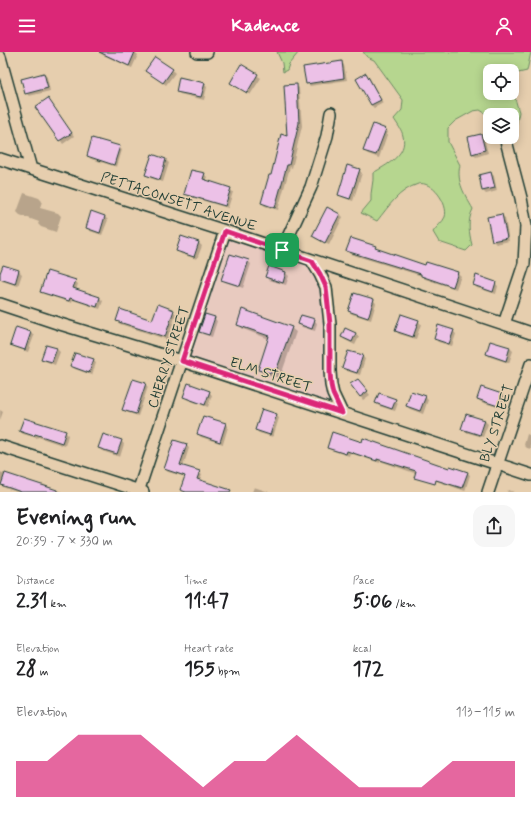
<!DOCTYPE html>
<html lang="en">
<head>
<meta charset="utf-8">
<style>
	body { margin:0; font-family:Mynerve,sans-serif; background:#f6f6f6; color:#202124; height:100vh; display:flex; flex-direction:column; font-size:15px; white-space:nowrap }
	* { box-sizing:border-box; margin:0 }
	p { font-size:13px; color:#757577 }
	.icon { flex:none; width:22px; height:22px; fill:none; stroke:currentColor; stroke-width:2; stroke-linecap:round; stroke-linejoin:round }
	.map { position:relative; height:440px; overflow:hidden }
	.details { display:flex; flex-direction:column; background:#fff; flex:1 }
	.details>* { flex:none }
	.controls { position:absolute; left:483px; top:12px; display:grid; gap:8px }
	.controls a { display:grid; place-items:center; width:36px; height:36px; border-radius:8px; background:#fff; box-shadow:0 2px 10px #0003; font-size:20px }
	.pin { position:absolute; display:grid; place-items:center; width:34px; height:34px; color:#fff; margin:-17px; border-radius:8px; box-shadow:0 2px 6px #0006 }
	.round { display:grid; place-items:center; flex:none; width:42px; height:42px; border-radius:12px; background:#f6f6f6 }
	.summary { display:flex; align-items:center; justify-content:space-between; height:68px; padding:0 16px }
	h1 { font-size:22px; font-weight:700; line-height:30px }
	.figures { display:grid; grid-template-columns:repeat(3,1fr); gap:6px; height:68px; padding:4px 16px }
	.figures div { display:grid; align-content:center }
	.figures b { font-size:20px; font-weight:700 }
	.figures small { font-size:11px; font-weight:400 }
	.figures p { font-size:11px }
	.chart { height:112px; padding:8px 16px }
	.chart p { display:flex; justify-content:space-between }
	.chart svg { width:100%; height:72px; margin-top:4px; fill:#db2777; opacity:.7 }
	header { display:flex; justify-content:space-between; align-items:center; height:52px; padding:0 16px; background:#db2777; color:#fff; font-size:18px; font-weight:700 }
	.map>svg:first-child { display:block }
</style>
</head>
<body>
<header><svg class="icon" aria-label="menu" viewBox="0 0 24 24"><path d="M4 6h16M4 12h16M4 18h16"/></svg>Kadence<svg class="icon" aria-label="person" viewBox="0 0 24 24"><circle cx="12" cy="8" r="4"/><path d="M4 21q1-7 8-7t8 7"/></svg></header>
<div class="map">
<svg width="531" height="440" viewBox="0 0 531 440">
	<rect width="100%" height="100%" fill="#e6ceae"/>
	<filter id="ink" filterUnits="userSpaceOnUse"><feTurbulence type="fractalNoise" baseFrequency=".025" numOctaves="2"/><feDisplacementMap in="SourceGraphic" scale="8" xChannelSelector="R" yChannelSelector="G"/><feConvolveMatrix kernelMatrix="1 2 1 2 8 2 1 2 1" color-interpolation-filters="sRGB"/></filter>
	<g filter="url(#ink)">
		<path fill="#e8cabf" d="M224 179 283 197 318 218 339 357 183 308Z"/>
		<path fill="#b6d68f" stroke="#6a8a62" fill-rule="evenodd" d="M277 0H299L289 12 287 18 283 20 282 11Z
			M363 0H531L527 19 514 22V43L519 60 513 91H507L503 85H512V63H490V67L488 63 480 58 473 59 455 69 448 76V90L460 113C456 130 465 143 473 157 467 169 469 181 472 193L466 199 439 190 433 180C436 175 443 170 445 165 449 152 432 128 418 132 399 138 389 154 377 169L361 161 371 149C370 139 374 131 373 121 386 113 408 103 403 84 402 78 397 72 394 67L402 58 403 48 374 8 367 5ZM490 19H512V41H490Z"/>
		<path fill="#0003" d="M100 0H135L138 3 132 16 103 3Z
			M341 10 344 13 347 28 310 34 307 31Z
			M241 13 261 26 250 43 231 31Z
			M172 18 175 21 166 33 150 21Z
			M43 22 47 25 50 39 29 44 26 41Z
			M366 22 369 25 383 51 374 56 371 53Z
			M204 32 207 35 204 48 180 42 177 39Z
			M296 33 299 36 302 74 292 116 290 115 278 158 265 154 262 151 288 85Z
			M50 51 74 84 63 92 37 55Z
			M385 77 388 80 379 106 368 102 364 99Z
			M481 83 484 86 488 101 476 105 473 102 469 86Z
			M119 95 122 98 117 115 91 107 88 104Z
			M152 104 166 108 169 111 163 130 150 126 147 123Z
			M359 118 362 121 353 149 342 145 339 142Z
			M491 121 494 124 497 139 486 142 483 139Z
			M204 122 207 125 206 129 230 137 233 140 228 156 188 144 185 141Z
			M24 141 39 146 42 149 40 156 58 161 61 164 56 180 41 175 38 172 39 170 20 163 17 160Z
			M327 156 340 162 343 165 329 193 316 187 313 184Z
			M502 163 505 166 509 189 496 192 493 189 489 166Z
			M105 165 108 168 102 183 90 179 87 176Z
			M199 191 202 194 197 207 181 202 178 199Z
			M375 195 378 198 425 214 426 211 458 221 461 224 456 237 425 227 422 224 350 202 347 199Z
			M248 209 251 212 243 236 225 230 222 227Z
			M270 215 286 221 289 224 286 233 269 228 266 225Z
			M19 219 22 222 18 234 2 229 0 227V224Z
			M75 229 78 232 76 238 100 246 103 249 100 257 73 248 72 251 44 242 41 239Z
			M495 231 498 234 496 242 477 236 474 233Z
			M373 248 376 251 371 268 352 262 349 259Z
			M173 259 176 262 168 288 120 272 117 269H153Z
			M214 266 217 269 212 285 203 282 200 279Z
			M314 268 317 271 315 279 302 275 299 272Z
			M418 269 421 272 416 287 399 282 396 279Z
			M238 272 291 276 296 280 280 326 264 323 259 318 269 287 243 277Z
			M346 277 356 282 359 285 355 293 345 288 342 285Z
			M453 279 456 282 452 294 438 290 435 286Z
			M31 281 34 284 28 300 14 295 11 292Z
			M491 290 510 296 513 299 509 311 490 305 487 302Z
			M47 294 57 297 60 300 55 313 45 309 42 306Z
			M362 304 365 307 360 323 347 319 344 316Z
			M93 308 96 311 92 323 75 317 72 314Z
			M361 331 370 343 363 348 352 333Z
			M145 332 148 335 138 364 126 360 123 357Z
			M482 336 502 343 505 346 501 356 481 350 478 347Z
			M209 340 212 343 208 355 188 348 185 345Z
			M425 345 428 348 423 362 410 357 407 354Z
			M395 348 398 351 395 359 379 354 376 351Z
			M0 358 3 360 0 368Z
			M276 363 279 366 273 385 259 381 256 378Z
			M467 363 485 369 488 372 483 385 465 380 462 377Z
			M225 372 228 375 223 392 201 385 198 382Z
			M20 379 65 380 68 383 65 394 38 385 37 386 23 382Z
			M527 382 531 384V397L527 396 524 393Z
			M121 389 124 392 120 405 102 399 99 396Z
			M186 393 189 396 183 415 199 420 202 423 200 429 228 440H184L182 438 186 425 168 420 165 417Z
			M328 395 467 420 470 423 465 439 380 409V411L350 401 349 404 331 398Z
			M0 420 42 434V432L62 440H17L5 436 0 433Z
			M254 435 269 440H252Z
			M508 438 515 440H507Z"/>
		<path fill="#ecc1e7" stroke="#1f3d34" d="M99 0H135L129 14Z
			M155 5 173 17 163 31 145 19Z
			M342 9 344 26 306 32 303 15Z
			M241 12 258 22 247 41 230 31Z
			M44 21 48 36 25 42 21 27Z
			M366 21 381 48 371 53 356 27Z
			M179 25 205 31 201 45 176 40Z
			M297 32 299 71 289 113H287L275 156 261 151 269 123H271L281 82 287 84 284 33Z
			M48 46 72 81 59 89 35 55Z
			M373 72 386 77 376 103 363 99Z
			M481 82 485 98 472 102 468 85Z
			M92 86 120 94 114 113 87 104Z
			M152 102 166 107 160 128 145 123Z
			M347 113 360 117 350 147 338 143Z
			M191 118 205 121 203 127 231 136 225 154 184 142Z
			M491 120 495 136 482 139 479 123Z
			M327 155 340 162 325 191 312 184Z
			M91 159 105 164 100 181 86 176Z
			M502 162 507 186 492 189 487 165Z
			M181 184 199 190 194 205 176 199Z
			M351 186 376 194 375 196 425 213 426 210 458 220 453 235 421 224V222L346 199Z
			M230 202 249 208 240 234 221 228Z
			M3 213 19 218 15 232 0 227V221Z
			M269 214 286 220 283 231 265 225Z
			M47 219 76 228 73 236 100 245 97 255 70 246 69 249 40 240Z
			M476 223 496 230 493 240 473 233Z
			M354 241 374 247 368 266 348 259Z
			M158 252 174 258 165 285 116 269 120 257 152 268Z
			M242 257 292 275 275 322 258 318 269 284 237 273Z
			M205 262 215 265 209 283 199 280Z
			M401 262 419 268 413 285 395 279Z
			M301 263 315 267 312 277 298 272Z
			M438 273 454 278 449 292 434 287Z
			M16 275 31 280 25 298 10 293Z
			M345 276 356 281 352 290 341 285Z
			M490 289 510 295 506 309 486 302Z
			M46 293 57 296 52 310 41 307Z
			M348 299 363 303 357 321 342 316Z
			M75 301 94 307 89 321 70 314Z
			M133 327 146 331 136 362 122 358Z
			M358 327 368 339 360 345 350 332Z
			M188 331 210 339 205 353 183 345Z
			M481 335 502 342 498 354 477 347Z
			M411 339 426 344 420 359 406 354Z
			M379 341 396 347 392 357 375 351Z
			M262 357 277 362 270 383 255 378Z
			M466 362 485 368 480 383 461 377Z
			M203 364 226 371 220 390 197 382Z
			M24 366 66 379 62 391 35 382 34 384 19 379Z
			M332 380 362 390 363 386 449 416 450 414 468 420 462 436 436 428 435 432 414 426 416 419 377 407V409L347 399 346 402 327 396Z
			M103 382 122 388 117 402 98 396Z
			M174 388 187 392 180 413 200 419 197 427 231 438 230 440H186L180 438 185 424 164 417Z
			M5 421 57 438V440H21L1 433Z"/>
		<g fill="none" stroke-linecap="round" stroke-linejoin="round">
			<defs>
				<path id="street" d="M197 0H207
					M0 5 31 117
					M0 107 225 179 531 281
					M282 198 311 135 327 84 331 61
					M312 209 320 222 326 235 330 272V319L331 333 333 342 342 361
					M0 252 60 272 182 309 531 423
					M504 272 524 212 526 174 521 146 505 85
					M0 394 143 440
					M138 440 225 179
					M488 440 531 312"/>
			</defs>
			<use href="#street" stroke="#1f3d34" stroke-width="14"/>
			<use href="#street" stroke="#e6ceae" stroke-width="11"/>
		</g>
	</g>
	<g fill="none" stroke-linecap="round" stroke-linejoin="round" filter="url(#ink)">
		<defs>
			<path id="route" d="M225 179 312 209 320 222 326 235 330 272V320L331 333 333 342 342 361 182 309Z"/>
		</defs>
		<use href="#route" stroke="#fff" stroke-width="8"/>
		<use href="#route" stroke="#db2777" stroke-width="5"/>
	</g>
	<g text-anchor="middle" stroke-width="3" stroke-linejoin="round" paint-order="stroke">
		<g font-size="14" fill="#1f3d34" stroke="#e6ceae">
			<text transform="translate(179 149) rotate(18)" y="5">PETTACONSETT AVENUE</text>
			<text transform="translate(168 305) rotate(-72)" y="5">CHERRY STREET</text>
			<text transform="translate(271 322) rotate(18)" y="5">ELM STREET</text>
			<text transform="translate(496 371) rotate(-72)" y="5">BLY STREET</text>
		</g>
	</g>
</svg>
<div class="controls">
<a><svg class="icon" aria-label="locate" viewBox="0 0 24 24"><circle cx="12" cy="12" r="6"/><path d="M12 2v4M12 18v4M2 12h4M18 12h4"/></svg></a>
<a><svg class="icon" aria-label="layers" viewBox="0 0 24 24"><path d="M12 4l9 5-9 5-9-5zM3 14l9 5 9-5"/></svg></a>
</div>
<div class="pin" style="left:282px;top:198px;background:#1e9e55"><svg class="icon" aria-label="arrive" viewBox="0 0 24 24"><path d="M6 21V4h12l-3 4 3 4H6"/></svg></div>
</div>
<section class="details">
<div class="summary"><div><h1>Evening run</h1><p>20:39 · 7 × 330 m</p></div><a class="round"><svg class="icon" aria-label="share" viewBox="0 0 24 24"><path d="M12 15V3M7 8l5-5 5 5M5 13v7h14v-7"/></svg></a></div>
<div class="figures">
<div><p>Distance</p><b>2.31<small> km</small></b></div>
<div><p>Time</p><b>11:47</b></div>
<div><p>Pace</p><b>5:06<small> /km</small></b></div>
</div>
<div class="figures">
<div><p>Elevation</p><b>28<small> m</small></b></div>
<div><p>Heart rate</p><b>155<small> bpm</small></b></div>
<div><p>kcal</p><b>172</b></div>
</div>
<div class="chart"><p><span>Elevation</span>113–115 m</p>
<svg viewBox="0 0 160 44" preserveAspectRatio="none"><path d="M0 44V22L10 22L20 6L30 6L40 6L50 22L60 38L70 22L80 22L90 6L100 22L110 38L120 38L130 38L140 22L150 22L160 22V44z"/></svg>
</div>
</section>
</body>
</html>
